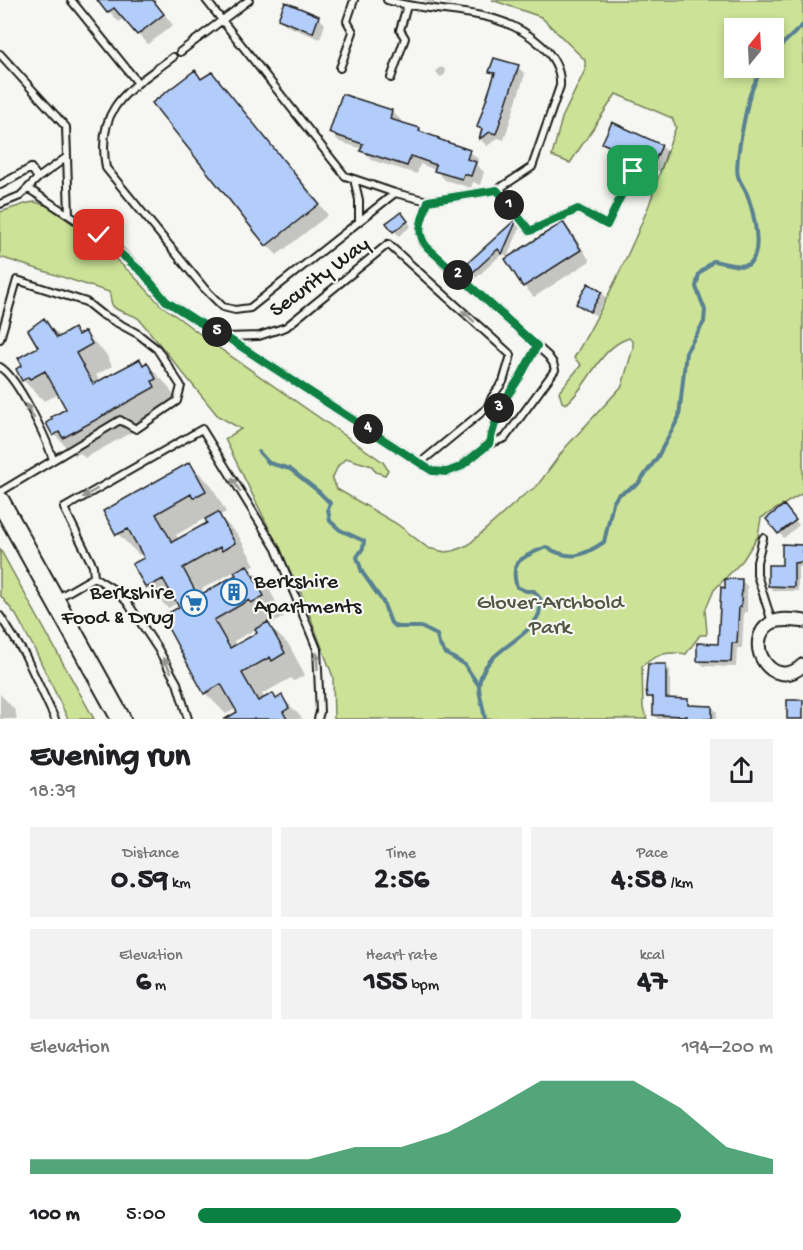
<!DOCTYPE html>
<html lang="en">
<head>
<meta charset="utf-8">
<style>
	body { margin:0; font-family:"Gochi Hand",sans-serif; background:#f2f2f2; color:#202124; height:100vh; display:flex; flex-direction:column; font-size:22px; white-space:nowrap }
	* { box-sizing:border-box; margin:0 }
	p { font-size:20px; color:#757577 }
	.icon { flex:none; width:33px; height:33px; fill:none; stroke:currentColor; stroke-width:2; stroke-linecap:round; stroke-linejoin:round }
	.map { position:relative; height:719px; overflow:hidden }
	.side { display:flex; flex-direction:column; background:#fff; flex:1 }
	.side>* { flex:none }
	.needle { width:39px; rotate:18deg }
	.controls { position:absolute; left:724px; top:18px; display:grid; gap:12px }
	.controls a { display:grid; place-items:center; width:60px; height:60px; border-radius:0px; background:#fff; box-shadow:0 3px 9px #0003; font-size:30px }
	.pin { position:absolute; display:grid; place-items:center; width:51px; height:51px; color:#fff; margin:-26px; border-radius:12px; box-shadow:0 3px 9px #0006 }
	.km { position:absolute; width:30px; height:30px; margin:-15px; border-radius:50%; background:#222; color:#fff; font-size:16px; line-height:30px; text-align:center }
	.round { display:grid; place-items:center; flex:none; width:63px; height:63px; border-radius:0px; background:#f2f2f2 }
	.overview { display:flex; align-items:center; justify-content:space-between; height:102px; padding:0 30px }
	h1 { font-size:33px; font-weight:700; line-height:45px }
	.figures { display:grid; grid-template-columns:repeat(3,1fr); gap:9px; height:102px; padding:6px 30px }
	.figures div { display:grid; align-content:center; border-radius:0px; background:#f2f2f2; text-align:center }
	.figures b { font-size:30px; font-weight:700 }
	.figures small { font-size:16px; font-weight:400 }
	.figures p { font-size:16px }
	.chart { height:168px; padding:12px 30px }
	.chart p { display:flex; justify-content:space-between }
	.chart svg { width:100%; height:108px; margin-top:6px; fill:#0b8043; opacity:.7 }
	ul { padding:0 30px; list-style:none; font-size:20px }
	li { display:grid; grid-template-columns:96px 72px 1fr; align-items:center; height:45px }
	li i { height:15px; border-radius:8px; background:#0b8043 }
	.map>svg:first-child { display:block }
</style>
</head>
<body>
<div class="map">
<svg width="803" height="719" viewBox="0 0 803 719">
	<rect width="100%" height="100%" fill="#f6f6f2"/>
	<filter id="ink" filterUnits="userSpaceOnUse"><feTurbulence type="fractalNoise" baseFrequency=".0167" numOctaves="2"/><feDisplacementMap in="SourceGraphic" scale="12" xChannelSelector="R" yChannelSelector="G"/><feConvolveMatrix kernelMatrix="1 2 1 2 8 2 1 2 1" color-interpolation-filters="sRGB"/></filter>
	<g filter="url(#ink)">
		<path fill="#cce297" stroke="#747f5a" stroke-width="1.5" fill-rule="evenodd" d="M492 0H803V493L761 518 758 536 743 560 714 590 705 611 707 632 706 635H700L686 654C667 651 657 654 642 666L643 708 647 719H334L333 677 302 595 225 439 241 429 218 416 139 319C132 313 118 313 113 306 110 302 111 296 109 292L0 257V212L28 203 35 202 48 206 92 238 131 273 160 304 212 343 383 462 388 470 385 475 376 472 372 466 346 458 338 466 332 479 337 489 397 524 428 548 445 552 453 551 468 545 524 495 537 486 565 448 622 386 633 348V342L629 338C598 348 590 385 566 404L562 402 559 392 581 365 574 358C603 308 628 258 649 205 658 179 666 153 676 127L672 118 616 94 570 163 552 156 562 118 585 70V60L541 17ZM735 28H774V68H735Z
			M0 549 94 719H68L34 648 16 615 0 595Z"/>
		<path fill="#0003" fill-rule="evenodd" d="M99 0H153L173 25 148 44 124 18 119 22Z
			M422 0H435L434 4Z
			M439 0H451L450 4Z
			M317 16 325 24 320 39 287 26 280 19Z
			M518 67 525 74 504 140 498 138 487 146 480 139 483 131 479 127 495 76 491 71Z
			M436.5 72a4.5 4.5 0 1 1 9 0a4.5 4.5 0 1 1-9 0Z
			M194 72 202 80 212 74 222 84 328 215 277 255 267 245Z
			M391 111 401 120 400 124 419 130 424 135 469 151 479 160 477 165 484 172 480 185 473 182 471 188 445 180 436 170 420 164 417 174 371 160 363 149 340 142 331 133Z
			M604 143 661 146 669 153 661 172 612 150Z
			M405 218 411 226 399 236 388 223Z
			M515 222 520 228 507 257 503 253 476 278 465 267Z
			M563 224 573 234 590 261 534 297 524 286 507 259Z
			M602 293 606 297 596 316 578 303Z
			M43 320 61 337 74 330 80 336 85 333 106 354 112 366 96 375 100 382 139 360 144 366 147 364 167 385 176 400 171 402 175 408 85 458 80 453 75 456 55 435 68 409 60 394 44 401 23 380 40 348Z
			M190 464 211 485 226 512 219 516 238 535 255 565 249 568 268 587 284 617 273 623 271 620 266 623 289 645 305 675 294 681 291 678 262 694 265 699 272 695 277 699 282 697 303 719H228L239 713 235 709 226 714 205 693 178 603 168 608 147 587 146 558 143 553 139 555 118 534 105 511ZM206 518 209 523 179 540 176 535ZM235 571 238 576 205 594 202 589ZM256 629 259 633 236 646 234 641Z
			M788 511 799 525 784 538 779 533Z
			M803 546V567H798V591H774L769 586 784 567Z
			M741 580 747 586V612H744L742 648H737L736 667 704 666 698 661 719 645Z
			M665 666 670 670V699L687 700 692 707H712L717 712 716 719H658L654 715V702L649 696Z
			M0 694 15 710 17 719H0Z"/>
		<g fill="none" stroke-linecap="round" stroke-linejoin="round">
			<path stroke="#588192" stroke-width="4" d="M774 52 803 25
				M259 452 269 463 290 469 318 491 330 503 328 509 330 521 340 530 364 541 363 548 357 557 362 572 383 602 391 623 397 627H421L437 635 439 644 445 653 465 665 479 686
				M485 719C484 709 479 696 479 686 482 650 526 643 539 614 540 610 540 604 541 600L534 591H526L517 587C508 560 525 556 546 547 570 561 582 557 604 542L613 503 618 495 638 484 657 458 679 417 686 352 704 322 705 310 696 287 699 274 713 261C722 262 742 269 749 264 764 253 753 211 748 197 746 190 740 183 738 176 734 163 746 112 749 98 752 87 758 77 762 68"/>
		</g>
		<path fill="#b2cdfa" stroke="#1c1c1c" stroke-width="1.5" d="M97 0H153L164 14 137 35 114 8 107 13Z
			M285 2 319 16 313 33 278 19Z
			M494 58 519 65 496 134 490 132 479 139 482 129 477 127 495 73 489 72Z
			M195 70 201 79 212 72 319 204 266 246 152 103Z
			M342 94 392 110 390 119 420 128 419 131 439 138 438 139 470 150 467 159 476 162 471 176 464 174 462 179 434 171 436 165 411 156 407 166 360 151 363 144 329 133Z
			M612 122 662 145 653 165 602 143Z
			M401 212 408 221 393 232 386 223Z
			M515 220 516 222 502 254 498 249 470 275 463 267Z
			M563 222 581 250 523 287 505 259Z
			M588 283 602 292 590 312 576 304Z
			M44 318 57 338 74 328 78 335 85 331 92 344 76 353 93 384 140 359 143 365 147 362 156 379 152 381 155 387 63 438 59 432 53 436 46 423 52 419 51 417 66 409 45 371 30 379 28 377 22 381 16 369 22 365 18 358 38 347 28 330Z
			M190 462 206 491 193 498 191 494 156 514 172 542 207 523 205 519 218 512 235 543 222 551 220 547 183 568 198 596 236 575 234 572 247 565 264 596 251 603 249 600 214 620 230 648 257 633 255 629 268 622 285 653 272 661 270 657 242 673 258 701 273 693 276 699 282 695 289 708 283 712 287 719H225L237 712 221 684 204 694 162 617 179 607 163 579 146 588 132 564 144 558 128 529 116 535 103 511Z
			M784 505 796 520 778 534 766 519Z
			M782 544 803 545V562L794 563V587L768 586V565H782Z
			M725 579H742L741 607H739L737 643H732L731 662 697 661V643L718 644 721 587 725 588Z
			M648 664H666V698L688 699V705L712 706V719H687V716L653 715V697H647L646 688Z
			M787 700H803V719H787Z"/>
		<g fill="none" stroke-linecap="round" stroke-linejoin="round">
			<defs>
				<path id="lane" d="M71 0 138 83
					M206 0 345 176 354 179 359 200V221
					M180 52 249 0
					M0 54 66 127 69 215
					M173 57C129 90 95 106 106 168L204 288 223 307 235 310 250 308 395 193
					M340 68 353 32 347 21 354 0
					M391 78 405 38 400 30 407 6
					M354 179 395 193 428 201 497 190 532 167 560 86C561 70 553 56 541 45 497 4 439 16 387 0
					M0 185 31 168 38 178
					M29 189 99 235 117 249 143 273 166 301 197 321 226 337 259 336 286 327 388 244 511 355 503 382 492 397 487 408 420 463 226 337
					M497 190 530 231 578 209 607 225 633 171
					M0 204 20 196 38 178 67 157
					M0 339 17 280 86 302 101 314 138 334 157 349 181 386 177 401 136 429 120 420 0 492
					M0 367C18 378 47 439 53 460
					M489 444 500 407 520 377 537 346
					M420 463 432 471 447 472 460 467 489 444 505 438 555 370 553 363 548 356 427 247C414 231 423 219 428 201
					M763 538 757 562V575L772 622
					M94 577 93 566 64 508 202 429 276 549 317 649 320 712 318 719
					M56 599 94 577 116 591 127 602 158 649 177 683 188 719
					M0 616 25 655 55 719"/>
				<path id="street" d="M803 621C793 620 780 618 771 623 741 641 772 694 803 665"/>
				<path id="primary" d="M0 501 121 719"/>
			</defs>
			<use href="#lane" stroke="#1c1c1c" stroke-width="10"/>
			<use href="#street" stroke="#1c1c1c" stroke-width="16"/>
			<use href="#primary" stroke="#1c1c1c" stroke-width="22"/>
			<use href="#lane" stroke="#f6f6f2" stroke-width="6"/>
			<use href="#street" stroke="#f6f6f2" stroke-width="12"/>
			<use href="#primary" stroke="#f6f6f2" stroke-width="18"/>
		</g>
		<defs><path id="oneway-solid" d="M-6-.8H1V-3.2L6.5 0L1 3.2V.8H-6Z" transform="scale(1.5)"/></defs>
		<g fill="#949492">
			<use href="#oneway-solid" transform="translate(468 316) rotate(-138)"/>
			<use href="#oneway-solid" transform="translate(30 411) rotate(-120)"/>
			<use href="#oneway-solid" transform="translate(236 485) rotate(-122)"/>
			<use href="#oneway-solid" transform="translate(90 493) rotate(150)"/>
			<use href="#oneway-solid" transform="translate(317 661) rotate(-93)"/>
			<use href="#oneway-solid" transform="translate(167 665) rotate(-119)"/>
		</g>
	</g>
	<g fill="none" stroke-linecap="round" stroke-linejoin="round" filter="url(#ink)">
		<defs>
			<path id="route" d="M99 235 143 273 166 301 197 321 226 337 432 471 447 472 460 467 489 444 500 407 520 377 537 346 427 247C414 231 423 219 428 201L497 190 530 231 578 209 607 225 633 171"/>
		</defs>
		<use href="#route" stroke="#fff" stroke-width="12"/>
		<use href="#route" stroke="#0b8043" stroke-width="8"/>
	</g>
	<defs>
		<symbol id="building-ring" viewBox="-11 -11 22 22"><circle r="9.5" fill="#f6f6f2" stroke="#1f6fb2" stroke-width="1.5"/><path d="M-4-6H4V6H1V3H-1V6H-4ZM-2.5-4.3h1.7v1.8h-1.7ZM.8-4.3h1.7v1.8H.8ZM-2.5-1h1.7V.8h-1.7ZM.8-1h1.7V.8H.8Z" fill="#1f6fb2"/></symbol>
		<symbol id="supermarket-ring" viewBox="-11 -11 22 22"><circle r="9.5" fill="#f6f6f2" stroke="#1f6fb2" stroke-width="1.5"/><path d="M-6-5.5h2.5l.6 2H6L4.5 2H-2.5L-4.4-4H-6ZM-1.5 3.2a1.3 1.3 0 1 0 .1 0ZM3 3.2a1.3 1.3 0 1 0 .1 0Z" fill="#1f6fb2"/></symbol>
	</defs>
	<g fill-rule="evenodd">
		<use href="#building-ring" x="219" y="577" width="30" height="30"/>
		<use href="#supermarket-ring" x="179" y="588" width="30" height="30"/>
	</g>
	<g text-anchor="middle" stroke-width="4.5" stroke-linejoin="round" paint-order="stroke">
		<g font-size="22" fill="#1c1c1c" stroke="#f6f6f2">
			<text transform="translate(318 275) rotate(-37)" y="8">Security Way</text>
		</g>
		<g font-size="22" fill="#1c1c1c" stroke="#f6f6f2" text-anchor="start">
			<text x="254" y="587">Berkshire<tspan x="254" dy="25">Apartments</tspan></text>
			<text x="174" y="598" text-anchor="end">Berkshire<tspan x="174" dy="25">Food &amp; Drug</tspan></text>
		</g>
		<g font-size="22" fill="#515741" stroke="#f6f6f2">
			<text x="550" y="608">Glover-Archbold<tspan x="550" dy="25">Park</tspan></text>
		</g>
	</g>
</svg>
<div class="controls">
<a><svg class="needle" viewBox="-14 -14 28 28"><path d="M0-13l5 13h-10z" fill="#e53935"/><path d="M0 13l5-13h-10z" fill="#757577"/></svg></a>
</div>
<div class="pin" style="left:633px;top:171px;background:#1e9e55"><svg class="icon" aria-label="arrive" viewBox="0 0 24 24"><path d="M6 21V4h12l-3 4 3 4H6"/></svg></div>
<div class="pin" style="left:99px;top:235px;background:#d93025"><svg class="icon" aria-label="check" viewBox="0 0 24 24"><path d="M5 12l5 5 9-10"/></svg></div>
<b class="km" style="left:509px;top:205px">1</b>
<b class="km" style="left:458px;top:275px">2</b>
<b class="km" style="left:499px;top:408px">3</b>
<b class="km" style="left:368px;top:429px">4</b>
<b class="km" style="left:217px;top:332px">5</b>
</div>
<section class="side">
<div class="overview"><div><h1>Evening run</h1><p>18:39</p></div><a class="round"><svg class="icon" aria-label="share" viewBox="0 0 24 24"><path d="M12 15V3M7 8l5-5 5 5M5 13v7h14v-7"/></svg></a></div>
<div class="figures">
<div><p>Distance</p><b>0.59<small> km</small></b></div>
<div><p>Time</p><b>2:56</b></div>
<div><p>Pace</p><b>4:58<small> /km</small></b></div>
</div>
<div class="figures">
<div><p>Elevation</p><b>6<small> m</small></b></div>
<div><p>Heart rate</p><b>155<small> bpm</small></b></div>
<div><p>kcal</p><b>47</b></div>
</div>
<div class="chart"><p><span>Elevation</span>194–200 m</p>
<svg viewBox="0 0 160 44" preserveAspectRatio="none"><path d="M0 44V38L10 38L20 38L30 38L40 38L50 38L60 38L70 33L80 33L90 27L100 17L110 6L120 6L130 6L140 17L150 33L160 38V44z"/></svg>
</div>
<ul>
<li><b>100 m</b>5:00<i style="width:84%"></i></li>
</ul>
</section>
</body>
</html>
